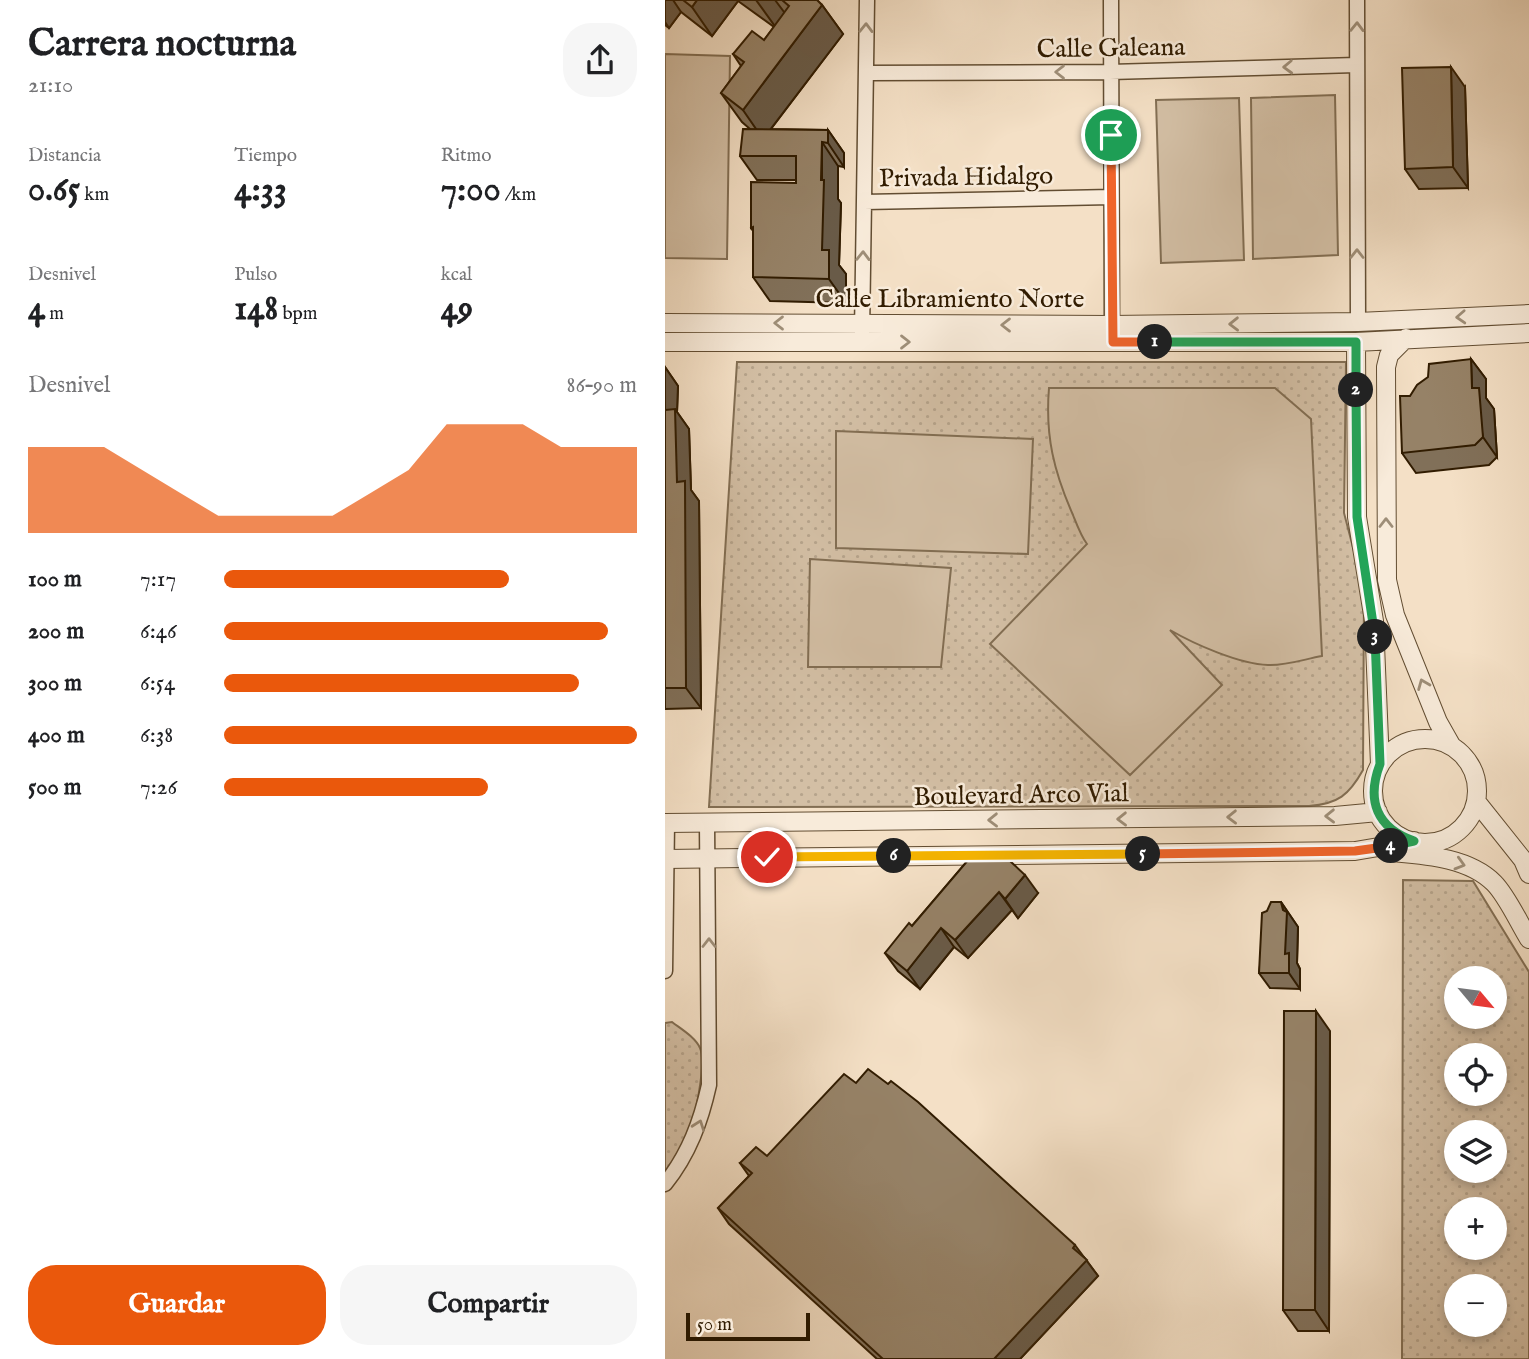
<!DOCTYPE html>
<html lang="es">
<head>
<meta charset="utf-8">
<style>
	body { margin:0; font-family:"IM FELL English",serif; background:#f6f6f6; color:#202124; height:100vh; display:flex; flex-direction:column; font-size:26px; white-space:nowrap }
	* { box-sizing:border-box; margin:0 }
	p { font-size:23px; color:#757577 }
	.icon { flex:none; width:38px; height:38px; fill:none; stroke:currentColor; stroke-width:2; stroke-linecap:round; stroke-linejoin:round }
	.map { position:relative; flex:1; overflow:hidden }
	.sheet { display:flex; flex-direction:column; background:#fff; width:665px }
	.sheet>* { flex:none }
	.needle { width:46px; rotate:119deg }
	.fabs { position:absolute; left:779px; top:966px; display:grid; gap:14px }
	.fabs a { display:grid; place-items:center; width:63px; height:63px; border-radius:50%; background:#fff; box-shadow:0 4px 10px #0003; font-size:35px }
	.scale { position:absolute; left:21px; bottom:18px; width:124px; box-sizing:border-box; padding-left:7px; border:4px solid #311c01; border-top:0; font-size:19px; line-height:24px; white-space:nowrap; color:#311c01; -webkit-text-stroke:5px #f8ebda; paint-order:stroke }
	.pin { position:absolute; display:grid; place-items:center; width:60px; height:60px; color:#fff; margin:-30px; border:4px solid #fff; border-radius:50%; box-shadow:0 2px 7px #0007 }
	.km { position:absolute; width:35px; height:35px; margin:-18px; border-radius:50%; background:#222; color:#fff; font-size:19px; line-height:35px; text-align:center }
	.round { display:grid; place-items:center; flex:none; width:74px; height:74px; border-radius:28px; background:#f6f6f6 }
	.summary { display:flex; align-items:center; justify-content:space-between; height:119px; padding:0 28px }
	h1 { font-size:38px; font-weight:700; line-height:52px }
	.figures { display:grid; grid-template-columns:repeat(3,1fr); gap:10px; height:119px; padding:7px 28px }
	.figures div { display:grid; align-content:center }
	.figures b { font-size:35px; font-weight:700 }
	.figures small { font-size:19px; font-weight:400 }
	.figures p { font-size:19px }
	.chart { height:196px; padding:14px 28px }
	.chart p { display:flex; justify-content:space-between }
	.chart svg { width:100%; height:126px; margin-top:7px; fill:#ea580c; opacity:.7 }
	.primary-button { display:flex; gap:14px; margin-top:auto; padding:14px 28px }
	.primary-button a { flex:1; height:80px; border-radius:28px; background:#ea580c; color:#fff; font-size:28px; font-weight:700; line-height:80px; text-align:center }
	.primary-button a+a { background:#f6f6f6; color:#202124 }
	ul { padding:0 28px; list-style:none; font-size:23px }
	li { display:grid; grid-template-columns:112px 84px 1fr; align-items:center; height:52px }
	li i { height:18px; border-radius:9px; background:#ea580c }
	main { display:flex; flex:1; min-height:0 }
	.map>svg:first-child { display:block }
</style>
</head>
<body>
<main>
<section class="sheet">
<div class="summary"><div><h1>Carrera nocturna</h1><p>21:10</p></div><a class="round"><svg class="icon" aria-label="share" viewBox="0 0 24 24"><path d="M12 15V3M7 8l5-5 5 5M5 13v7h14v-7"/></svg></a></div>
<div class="figures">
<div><p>Distancia</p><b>0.65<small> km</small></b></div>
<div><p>Tiempo</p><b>4:33</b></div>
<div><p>Ritmo</p><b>7:00<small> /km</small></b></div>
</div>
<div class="figures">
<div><p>Desnivel</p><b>4<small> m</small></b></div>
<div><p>Pulso</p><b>148<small> bpm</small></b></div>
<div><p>kcal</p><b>49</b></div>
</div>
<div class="chart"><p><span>Desnivel</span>86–90 m</p>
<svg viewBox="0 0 160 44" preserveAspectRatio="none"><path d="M0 44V14L10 14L20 14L30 22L40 30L50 38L60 38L70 38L80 38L90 30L100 22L110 6L120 6L130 6L140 14L150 14L160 14V44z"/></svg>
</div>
<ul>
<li><b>100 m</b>7:17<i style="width:69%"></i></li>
<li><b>200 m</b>6:46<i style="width:93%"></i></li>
<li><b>300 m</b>6:54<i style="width:86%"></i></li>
<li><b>400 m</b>6:38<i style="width:100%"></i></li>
<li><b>500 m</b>7:26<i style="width:64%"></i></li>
</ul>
<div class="primary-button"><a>Guardar</a><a>Compartir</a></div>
</section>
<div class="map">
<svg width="864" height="1359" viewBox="0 0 864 1359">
	<defs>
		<pattern id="grass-dots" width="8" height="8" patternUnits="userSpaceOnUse" patternTransform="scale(1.75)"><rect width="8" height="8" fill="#d3bfa5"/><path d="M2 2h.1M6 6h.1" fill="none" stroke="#b6a48c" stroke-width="1.8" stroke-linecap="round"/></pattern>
	</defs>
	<rect width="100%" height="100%" fill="#f4e0c6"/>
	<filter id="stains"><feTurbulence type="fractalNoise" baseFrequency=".00286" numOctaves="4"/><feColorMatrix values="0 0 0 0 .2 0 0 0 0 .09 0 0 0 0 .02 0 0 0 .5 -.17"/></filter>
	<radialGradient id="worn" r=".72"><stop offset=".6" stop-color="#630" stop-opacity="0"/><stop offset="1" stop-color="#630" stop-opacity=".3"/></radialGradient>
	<path fill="url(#grass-dots)" stroke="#826e53" stroke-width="2" fill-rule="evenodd" d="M72 362H681L679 513 699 590 698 770C684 795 673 804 644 806L44 807Z
		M738 880 808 881 864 972V1359H737ZM791 978H830V1017H791ZM791 1055H830V1094H791ZM830 1132V1171H791V1132ZM791 1209H830V1248H791ZM791 1286H830V1325H791Z
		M7 1022C16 1029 30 1037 35 1048 42 1063 29 1124 22 1139 16 1152 7 1165 0 1177V1023Z"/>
	<path fill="#d3bfa5" stroke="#826e53" stroke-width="2" d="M0 54 65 56 62 259 0 258Z
		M670 95 673 255 588 259 586 98Z
		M574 98 579 260 496 263 491 100Z
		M384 388H610L646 419 657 656C640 659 620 666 603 665 574 664 529 644 505 630L557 685 465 775 325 644 422 544C416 536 412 525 408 515 389 472 380 436 384 388Z
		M171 431 368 439 363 554 171 548Z
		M145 559 286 568 276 667H143Z"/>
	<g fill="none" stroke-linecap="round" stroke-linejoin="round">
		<defs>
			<path id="minor" d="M446 0 447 335
				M692 0 693 322
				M201 73 445 72 691 65
				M199 202 446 197
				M197 333 202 0
				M0 971 2 823
				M0 1184C24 1154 36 1121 44 1085L42 822"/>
			<path id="tertiary" d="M0 323 446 325 693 322 864 314
				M741 338 724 355 721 367 722 580 730 615 773 722 786 745
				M0 342H691L864 333
				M691 342 692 517 709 621 715 764
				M708 791a52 52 0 1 1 104 0a52 52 0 1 1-104 0Z
				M811 801 858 860 864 874
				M0 823 670 816 713 812
				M725 852C759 855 803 857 829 883 842 896 854 923 864 939
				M0 859 690 851 749 841"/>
		</defs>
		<use href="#minor" stroke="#624d32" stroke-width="17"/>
		<use href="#tertiary" stroke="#624d32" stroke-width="20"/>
		<use href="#minor" stroke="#f8ebda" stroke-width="14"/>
		<use href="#tertiary" stroke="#f8ebda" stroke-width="18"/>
	</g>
	<path fill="#817059" stroke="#311c01" stroke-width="2" d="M0 0H152L157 5 178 34 106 129 163 130 179 153V167L173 166V199L176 203 174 265 181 274V303L105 301 88 277V231L86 228 131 183V180H92L75 156 85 129 77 122 56 93 76 66 68 54 99 40 109 27 73 1 47 36 16 12 4 28 0 25Z
		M800 87 803 188 754 189 740 169Z
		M806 359 821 379V398L829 409 832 457 824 465 751 473 737 453 745 396Z
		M0 367 13 386 12 412 24 429 26 490 34 501 36 708 0 709Z
		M304 859 373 893 353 918 347 910 303 958 289 947 255 989 233 971 220 953 247 926Z
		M616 902 633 927 632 963 635 969V989L605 988 594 973 602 911Z
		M665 1031 664 1331H633L618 1310Z
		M102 1156 419 1257 433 1276 355 1359H212L64 1224 53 1208 84 1176 75 1163Z"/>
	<path fill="#695b48" stroke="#311c01" stroke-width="2" d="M0 0H8L16 12 4 28 0 22Z
		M32 0H72L73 1 47 36 27 7Z
		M91 0H110L122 16 112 29Z
		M157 5 178 34 98 139 78 110Z
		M786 67 800 87 803 188 788 167Z
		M163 130 179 153V167L163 143Z
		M157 142 173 166V199L176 203 174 265 181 274V303L164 279 157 250Z
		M806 359 821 379V398L829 409 832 457 818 437 807 388Z
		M0 367 13 386 12 412 24 429 26 490 34 501 36 708 21 688 12 482 0 413Z
		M360 875 373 893 353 918 340 899Z
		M334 892 347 910 303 958 290 940Z
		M616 902 633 927 632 963 635 969V989L624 973 620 954 618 910Z
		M276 928 289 947 255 989 242 971Z
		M651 1011 665 1031 664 1331 650 1310Z
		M410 1245 433 1276 355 1359H329Z"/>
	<path fill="#968267" stroke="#311c01" stroke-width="2" d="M18 0H32L27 7Z
		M117 0H152L157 5 78 110 56 93 79 62 68 54 87 31 99 40 124 6Z
		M786 67 788 167 740 169 737 68Z
		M78 129 163 130V143L157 142 156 180H159L157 250H164V279L88 277V227L86 228V182L131 183V156H75Z
		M806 359 807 388H814L818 437 810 445 737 453 735 396H745L752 385 763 377 764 364Z
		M10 409 12 482 20 481 21 688H0V410Z
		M304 859 345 861 360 875 340 899 334 892 290 940 276 928 242 971 220 953 244 923 247 926Z
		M606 902H616L618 910 622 912 620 954 624 953V973H594L597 913 602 911Z
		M619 1011H651L650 1310H618Z
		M203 1069 223 1084 226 1081 253 1102 410 1245 408 1248 422 1260 329 1359H218L53 1208 87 1173 75 1163 91 1147 102 1156 179 1074 191 1083Z"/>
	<defs><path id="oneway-chevron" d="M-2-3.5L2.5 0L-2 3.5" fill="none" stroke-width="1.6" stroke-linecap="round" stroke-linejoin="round" transform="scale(1.75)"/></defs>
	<g stroke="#9e8e78">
		<use href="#oneway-chevron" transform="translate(692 27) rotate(-89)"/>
		<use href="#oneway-chevron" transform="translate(201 28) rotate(-89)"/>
		<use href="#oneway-chevron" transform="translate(623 67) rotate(178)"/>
		<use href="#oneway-chevron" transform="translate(395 72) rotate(180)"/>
		<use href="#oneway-chevron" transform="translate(692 254) rotate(-90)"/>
		<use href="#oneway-chevron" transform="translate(198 256) rotate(-89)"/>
		<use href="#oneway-chevron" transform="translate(796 317) rotate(177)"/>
		<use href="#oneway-chevron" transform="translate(114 323) rotate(-180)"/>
		<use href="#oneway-chevron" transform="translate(569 324) rotate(179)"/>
		<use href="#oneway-chevron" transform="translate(341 325) rotate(-180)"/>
		<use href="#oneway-chevron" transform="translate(240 342)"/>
		<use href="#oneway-chevron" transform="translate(721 523) rotate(-90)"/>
		<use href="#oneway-chevron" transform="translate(758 684) rotate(-112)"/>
		<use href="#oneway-chevron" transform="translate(665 816) rotate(179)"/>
		<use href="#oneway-chevron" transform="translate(567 817) rotate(179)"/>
		<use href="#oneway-chevron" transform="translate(457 819) rotate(179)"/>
		<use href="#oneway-chevron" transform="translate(328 820) rotate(179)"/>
		<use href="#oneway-chevron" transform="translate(795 864) rotate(16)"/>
		<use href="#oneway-chevron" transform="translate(44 943) rotate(-90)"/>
		<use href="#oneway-chevron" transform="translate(34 1125) rotate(-70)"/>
	</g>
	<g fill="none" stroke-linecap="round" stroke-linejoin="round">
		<defs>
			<path id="split-1" d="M446 135 448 342H490"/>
			<path id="split-2" d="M490 342H691V390"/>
			<path id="split-3" d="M691 390 692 517 710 637"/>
			<path id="split-4" d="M710 637 715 764C701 801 712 828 749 841L726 846"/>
			<path id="split-5" d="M478 854 690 851 726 846"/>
			<path id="split-6" d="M229 856 478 854"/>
			<path id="split-7" d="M102 857 229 856"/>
		</defs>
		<use href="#split-1" stroke="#fff" stroke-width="14"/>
		<use href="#split-2" stroke="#fff" stroke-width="14"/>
		<use href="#split-3" stroke="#fff" stroke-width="14"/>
		<use href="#split-4" stroke="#fff" stroke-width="14"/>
		<use href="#split-5" stroke="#fff" stroke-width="14"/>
		<use href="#split-6" stroke="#fff" stroke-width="14"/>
		<use href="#split-7" stroke="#fff" stroke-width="14"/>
		<use href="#split-1" stroke="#f0652b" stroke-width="9"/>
		<use href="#split-2" stroke="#22a559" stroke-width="9"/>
		<use href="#split-3" stroke="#22a559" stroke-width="9"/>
		<use href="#split-4" stroke="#22a559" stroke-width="9"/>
		<use href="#split-5" stroke="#f0652b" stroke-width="9"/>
		<use href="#split-6" stroke="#f5b400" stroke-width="9"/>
		<use href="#split-7" stroke="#f5b400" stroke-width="9"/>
	</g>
	<g text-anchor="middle" stroke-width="5" stroke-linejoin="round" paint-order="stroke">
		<g font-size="26" fill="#311c01" stroke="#f8ebda">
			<text transform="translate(446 47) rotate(-1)" y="9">Calle Galeana</text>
			<text transform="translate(301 176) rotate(-1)" y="9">Privada Hidalgo</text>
			<text x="285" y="307">Calle Libramiento Norte</text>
			<text transform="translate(356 794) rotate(-1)" y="9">Boulevard Arco Vial</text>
		</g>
	</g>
	<rect width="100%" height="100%" filter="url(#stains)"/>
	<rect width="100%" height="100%" fill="url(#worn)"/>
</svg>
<div class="fabs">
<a><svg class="needle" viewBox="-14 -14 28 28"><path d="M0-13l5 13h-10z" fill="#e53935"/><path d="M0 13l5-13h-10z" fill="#757577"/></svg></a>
<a><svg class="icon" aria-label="locate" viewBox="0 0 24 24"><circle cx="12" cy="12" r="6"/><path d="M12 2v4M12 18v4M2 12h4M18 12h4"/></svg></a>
<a><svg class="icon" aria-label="layers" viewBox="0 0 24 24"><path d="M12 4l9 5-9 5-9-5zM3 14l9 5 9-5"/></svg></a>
<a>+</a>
<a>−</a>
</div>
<div class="scale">50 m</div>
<div class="pin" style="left:446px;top:135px;background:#1e9e55"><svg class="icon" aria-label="arrive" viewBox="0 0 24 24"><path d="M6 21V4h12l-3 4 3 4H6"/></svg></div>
<div class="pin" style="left:102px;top:857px;background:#d93025"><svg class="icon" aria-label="check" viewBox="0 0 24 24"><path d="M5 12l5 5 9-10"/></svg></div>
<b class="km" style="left:490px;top:342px">1</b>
<b class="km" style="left:691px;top:390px">2</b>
<b class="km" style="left:710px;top:637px">3</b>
<b class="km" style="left:726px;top:846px">4</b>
<b class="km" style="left:478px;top:854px">5</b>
<b class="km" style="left:229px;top:856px">6</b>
</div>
</main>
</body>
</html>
